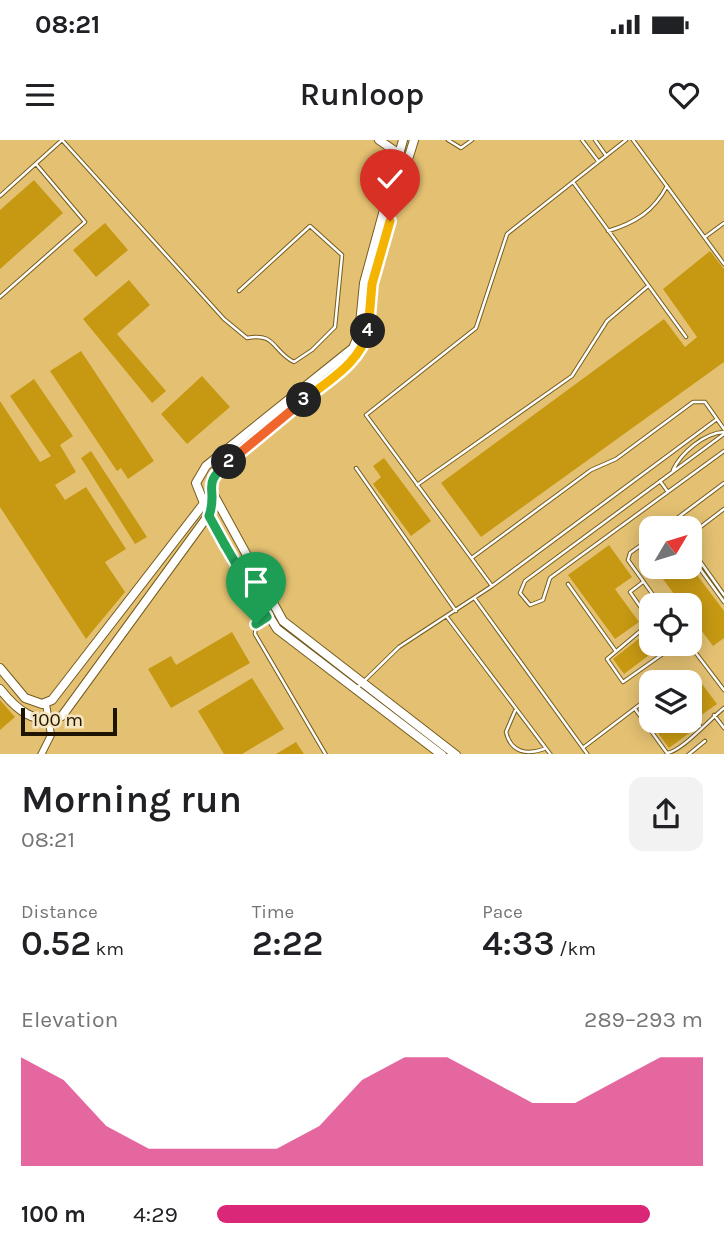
<!DOCTYPE html>
<html lang="en">
<head>
<meta charset="utf-8">
<style>
	body { margin:0; font-family:Karla,sans-serif; background:#f2f2f2; color:#202124; height:100vh; display:flex; flex-direction:column; font-size:26px; white-space:nowrap }
	* { box-sizing:border-box; margin:0 }
	p { font-size:23px; color:#757577 }
	.icon { flex:none; width:38px; height:38px; fill:none; stroke:currentColor; stroke-width:2; stroke-linecap:round; stroke-linejoin:round }
	.map { position:relative; height:614px; overflow:hidden }
	.drawer { display:flex; flex-direction:column; background:#fff; flex:1 }
	.drawer>* { flex:none }
	.needle { width:46px; rotate:52deg }
	.fabs { position:absolute; left:639px; top:376px; display:grid; gap:14px }
	.fabs a { display:grid; place-items:center; width:63px; height:63px; border-radius:14px; background:#fff; box-shadow:0 4px 18px #0003; font-size:35px }
	.scale { position:absolute; left:21px; bottom:18px; width:96px; box-sizing:border-box; padding-left:7px; border:4px solid #1e1400; border-top:0; font-size:19px; line-height:24px; white-space:nowrap; color:#1e1400; -webkit-text-stroke:5px #f6e4be; paint-order:stroke }
	.pin { position:absolute; display:grid; place-items:center; width:60px; height:60px; color:#fff; margin:-72px -30px; border-radius:50% 50% 50% 0; rotate:-45deg; box-shadow:0 0 7px #0007 }
	.pin .icon { rotate:45deg }
	.km { position:absolute; width:35px; height:35px; margin:-18px; border-radius:50%; background:#222; color:#fff; font-size:19px; line-height:35px; text-align:center }
	.round { display:grid; place-items:center; flex:none; width:74px; height:74px; border-radius:14px; background:#f2f2f2 }
	.head { display:flex; align-items:center; justify-content:space-between; height:119px; padding:0 21px }
	h1 { font-size:38px; font-weight:600; line-height:52px }
	.metrics { display:grid; grid-template-columns:repeat(3,1fr); gap:10px; height:119px; padding:7px 21px }
	.metrics div { display:grid; align-content:center }
	.metrics b { font-size:35px; font-weight:600 }
	.metrics small { font-size:19px; font-weight:400 }
	.metrics p { font-size:19px }
	.chart { height:196px; padding:14px 21px }
	.chart p { display:flex; justify-content:space-between }
	.chart svg { width:100%; height:126px; margin-top:7px; fill:#db2777; opacity:.7 }
	ul { padding:0 21px; list-style:none; font-size:23px }
	li { display:grid; grid-template-columns:112px 84px 1fr; align-items:center; height:52px }
	li i { height:18px; border-radius:9px; background:#db2777 }
	.status { display:flex; justify-content:space-between; align-items:center; height:49px; padding:0 35px; background:#fff; direction:ltr }
	.status svg { height:19px; fill:currentColor }
	header { display:flex; justify-content:space-between; align-items:center; height:91px; padding:0 21px; background:#fff; font-size:32px; font-weight:600 }
	.map>svg:first-child { display:block }
</style>
</head>
<body>
<div class="status"><b>08:21</b><svg viewBox="0 0 49 12"><path d="M0 12V9h3v3zM5 12V6h3v6zM10 12V3h3v9zM15 12V0h3v12zM26 1h20v11H26zM47 4h2v5h-2z"/></svg></div>
<header><svg class="icon" aria-label="menu" viewBox="0 0 24 24"><path d="M4 6h16M4 12h16M4 18h16"/></svg>Runloop<svg class="icon" aria-label="heart" viewBox="0 0 24 24"><path d="M12 20l-8-8c-3-5 5-10 8-4 3-6 11-1 8 4z"/></svg></header>
<div class="map">
<svg width="724" height="615" viewBox="0 0 724 615">
	<rect width="100%" height="100%" fill="#e4c172"/>
	<path fill="#c79913" d="M34 40 63 73 0 129V70Z
		M105 83 128 110 96 137 73 110Z
		M710 111 724 129V222L481 397 441 343 664 179 685 207 697 197 663 149Z
		M129 140 150 165 117 194 166 251 152 263 83 179Z
		M81 211 154 321 128 339 121 328 117 331 50 231Z
		M202 236 230 267 187 304 161 274Z
		M34 239 73 296 60 305 76 332 55 345 65 360 86 347 126 409 105 422 125 452 86 499 0 367V261L40 322 51 316 10 256Z
		M91 311 147 397 135 404 81 318Z
		M384 318 431 381 411 396 373 344 381 337 373 326Z
		M609 405 632 437 615 449 639 482 615 499 568 435Z
		M654 427H691L724 471V498L713 506 690 475V466H683Z
		M651 489V504H664L624 534 613 519Z
		M232 492 250 523 171 568 148 529 171 516 176 525Z
		M693 532 717 564 700 576 690 561V542H679Z
		M252 538 284 589 242 614H224L198 571Z
		M0 560 15 577 0 590Z
		M651 563V581H684L692 591 669 608 641 570Z
		M296 602 304 614H276Z"/>
	<g fill="none" stroke-linecap="round" stroke-linejoin="round">
		<defs>
			<path id="service" d="M448 0 461 8 472 0
				M582 0 598 21
				M595 0 605 14
				M633 0 724 124
				M573 42 686 197
				M0 56 62 0 224 179 247 198C276 192 272 211 294 222L312 210 335 187 342 115 310 86 239 151
				M608 91C635 83 654 71 667 46
				M705 97 724 83
				M0 157 85 82 36 24
				M724 294 525 441 520 453 530 465 543 460 550 438 724 311
				M356 328 456 471
				M673 330C681 313 704 293 724 292
				M660 341 668 352
				M417 345 572 236 607 181 648 146
				M664 388H669
				M676 388V379L724 343
				M690 395 724 369
				M651 398 630 413 628 420 661 466
				M690 407 724 455
				M690 415 724 462
				M473 417 591 330 616 319 693 262H705L724 289
				M643 442 630 452 651 482
				M568 444 615 510
				M492 446 366 275 476 188 507 94 626 0
				M475 459 588 615
				M267 477 256 484 255 494 326 615
				M447 477 551 615
				M651 482 607 519 623 542 677 504
				M689 504 724 550
				M357 548 399 507 492 446 717 279
				M635 569 667 613C682 611 710 579 724 568
				M515 571 506 592C511 613 527 615 544 609
				M714 575 724 588
				M690 580 696 587 700 586
				M584 607 651 556
				M688 615 705 601"/>
			<path id="minor" d="M41 615 51 595 46 564"/>
			<path id="tertiary" d="M379 0 402 16
				M403 0 364 143 359 194 353 208 206 326 196 343 209 376 277 489 442 615
				M414 0C400 47 380 96 372 145 367 173 371 197 352 221L223 326 211 339 210 348 283 481 456 615
				M0 528 25 558 42 564 52 560 205 362
				M0 549C16 569 34 586 62 576L210 373"/>
		</defs>
		<use href="#service" stroke="#755c1e" stroke-width="4.5"/>
		<use href="#minor" stroke="#755c1e" stroke-width="8"/>
		<use href="#tertiary" stroke="#755c1e" stroke-width="10"/>
		<use href="#service" stroke="#fff" stroke-width="2.5"/>
		<use href="#minor" stroke="#fff" stroke-width="6"/>
		<use href="#tertiary" stroke="#fff" stroke-width="8"/>
	</g>
	<g fill="none" stroke-linecap="round" stroke-linejoin="round">
		<defs>
			<path id="split-1" d="M225 405 267 477 256 484"/>
			<path id="split-2" d="M225 405 209 376C219 347 199 346 229 322"/>
			<path id="split-3" d="M229 322 304 260"/>
			<path id="split-4" d="M304 260C329 240 360 223 368 191"/>
			<path id="split-5" d="M368 191 372 144 390 81"/>
		</defs>
		<use href="#split-1" stroke="#fff" stroke-width="14"/>
		<use href="#split-2" stroke="#fff" stroke-width="14"/>
		<use href="#split-3" stroke="#fff" stroke-width="14"/>
		<use href="#split-4" stroke="#fff" stroke-width="14"/>
		<use href="#split-5" stroke="#fff" stroke-width="14"/>
		<use href="#split-1" stroke="#22a559" stroke-width="9"/>
		<use href="#split-2" stroke="#22a559" stroke-width="9"/>
		<use href="#split-3" stroke="#f0652b" stroke-width="9"/>
		<use href="#split-4" stroke="#f5b400" stroke-width="9"/>
		<use href="#split-5" stroke="#f5b400" stroke-width="9"/>
	</g>
</svg>
<div class="fabs">
<a><svg class="needle" viewBox="-14 -14 28 28"><path d="M0-13l5 13h-10z" fill="#e53935"/><path d="M0 13l5-13h-10z" fill="#757577"/></svg></a>
<a><svg class="icon" aria-label="locate" viewBox="0 0 24 24"><circle cx="12" cy="12" r="6"/><path d="M12 2v4M12 18v4M2 12h4M18 12h4"/></svg></a>
<a><svg class="icon" aria-label="layers" viewBox="0 0 24 24"><path d="M12 4l9 5-9 5-9-5zM3 14l9 5 9-5"/></svg></a>
</div>
<div class="scale">100 m</div>
<div class="pin" style="left:256px;top:484px;background:#1e9e55"><svg class="icon" aria-label="arrive" viewBox="0 0 24 24"><path d="M6 21V4h12l-3 4 3 4H6"/></svg></div>
<div class="pin" style="left:390px;top:81px;background:#d93025"><svg class="icon" aria-label="check" viewBox="0 0 24 24"><path d="M5 12l5 5 9-10"/></svg></div>
<b class="km" style="left:229px;top:322px">2</b>
<b class="km" style="left:304px;top:260px">3</b>
<b class="km" style="left:368px;top:191px">4</b>
</div>
<section class="drawer">
<div class="head"><div><h1>Morning run</h1><p>08:21</p></div><a class="round"><svg class="icon" aria-label="share" viewBox="0 0 24 24"><path d="M12 15V3M7 8l5-5 5 5M5 13v7h14v-7"/></svg></a></div>
<div class="metrics">
<div><p>Distance</p><b>0.52<small> km</small></b></div>
<div><p>Time</p><b>2:22</b></div>
<div><p>Pace</p><b>4:33<small> /km</small></b></div>
</div>
<div class="chart"><p><span>Elevation</span>289–293 m</p>
<svg viewBox="0 0 160 44" preserveAspectRatio="none"><path d="M0 44V6L10 14L20 30L30 38L40 38L50 38L60 38L70 30L80 14L90 6L100 6L110 14L120 22L130 22L140 14L150 6L160 6V44z"/></svg>
</div>
<ul>
<li><b>100 m</b>4:29<i style="width:89%"></i></li>
</ul>
</section>
</body>
</html>
